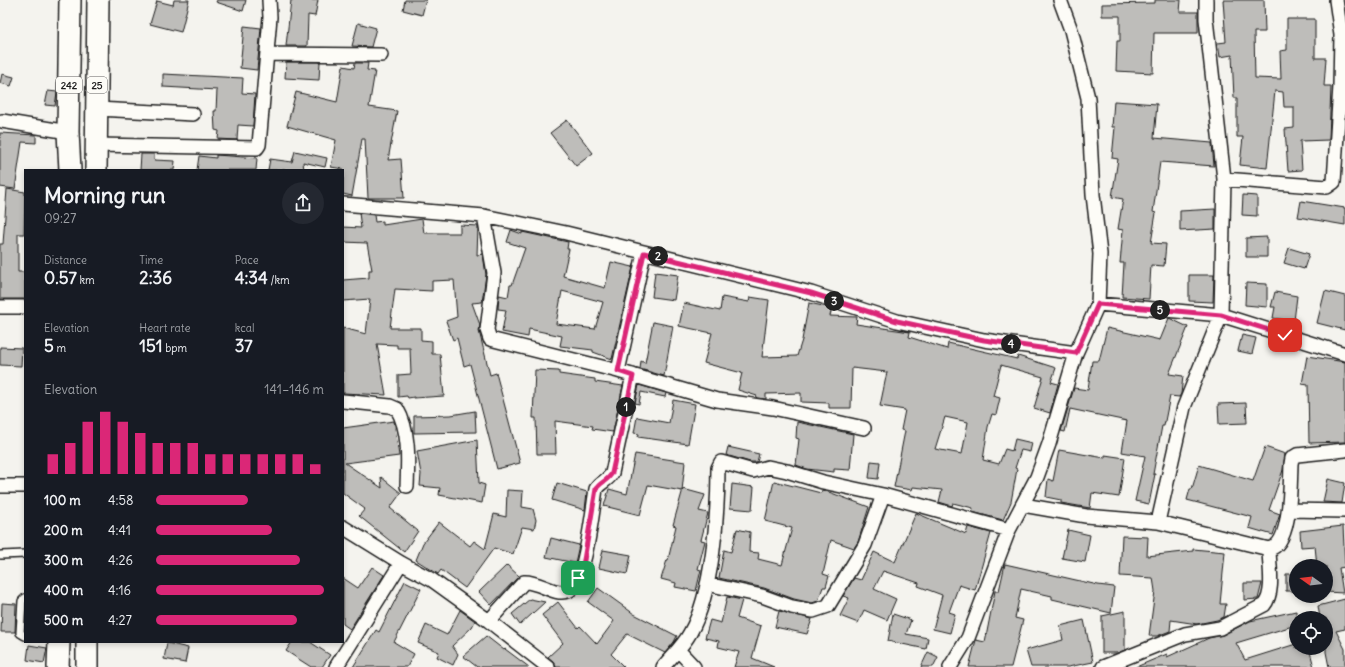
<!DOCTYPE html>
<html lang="en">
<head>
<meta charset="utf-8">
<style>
	body { margin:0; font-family:Delius,sans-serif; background:#242831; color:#f1f3f6; height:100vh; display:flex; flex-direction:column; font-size:15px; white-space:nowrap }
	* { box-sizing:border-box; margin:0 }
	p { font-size:13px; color:#9ea1a6 }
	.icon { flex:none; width:22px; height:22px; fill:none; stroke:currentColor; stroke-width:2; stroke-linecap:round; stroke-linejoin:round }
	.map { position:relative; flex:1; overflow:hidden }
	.side { position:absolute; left:24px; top:169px; width:320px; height:474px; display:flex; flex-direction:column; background:#171b24; border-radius:0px; box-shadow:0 2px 6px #0003 }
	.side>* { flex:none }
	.needle { width:26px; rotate:285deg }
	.controls { position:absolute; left:1289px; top:559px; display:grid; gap:8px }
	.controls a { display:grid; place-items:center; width:44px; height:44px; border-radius:50%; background:#171b24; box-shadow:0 2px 6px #0003; font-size:20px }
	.pin { position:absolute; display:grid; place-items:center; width:34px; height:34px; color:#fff; margin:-17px; border-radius:8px; box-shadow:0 2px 6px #0006 }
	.km { position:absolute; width:20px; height:20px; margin:-10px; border-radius:50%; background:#222; color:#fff; font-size:11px; line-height:20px; text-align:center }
	.round { display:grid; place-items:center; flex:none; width:42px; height:42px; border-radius:21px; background:#242831 }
	.head { display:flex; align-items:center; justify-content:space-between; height:68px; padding:0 20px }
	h1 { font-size:22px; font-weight:700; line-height:30px }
	.metrics { display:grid; grid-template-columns:repeat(3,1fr); gap:6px; height:68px; padding:4px 20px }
	.metrics div { display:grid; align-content:center }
	.metrics b { font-size:17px; font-weight:700 }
	.metrics small { font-size:11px; font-weight:400 }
	.metrics p { font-size:11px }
	.chart { height:112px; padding:8px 20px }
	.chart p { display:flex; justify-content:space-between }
	.chart svg { width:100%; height:72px; margin-top:4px; stroke:#db2777; stroke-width:6 }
	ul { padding:0 20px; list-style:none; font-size:13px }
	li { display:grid; grid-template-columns:64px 48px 1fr; align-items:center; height:30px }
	li i { height:10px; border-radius:5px; background:#db2777 }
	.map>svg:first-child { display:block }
</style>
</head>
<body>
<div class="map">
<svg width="1345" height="667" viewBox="0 0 1345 667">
	<rect width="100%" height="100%" fill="#f4f3ee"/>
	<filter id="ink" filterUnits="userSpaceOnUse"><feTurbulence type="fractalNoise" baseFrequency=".025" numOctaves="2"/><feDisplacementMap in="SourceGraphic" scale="8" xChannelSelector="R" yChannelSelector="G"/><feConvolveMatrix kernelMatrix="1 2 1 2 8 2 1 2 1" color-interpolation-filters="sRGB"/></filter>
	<g filter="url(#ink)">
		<path fill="#bebdba" stroke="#1c1c1c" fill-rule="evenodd" d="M174 0H189L181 32 150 24 157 1 173 5Z
			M217 0H246L243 11 216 2Z
			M291 0H318L315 16 308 15 307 46H286Z
			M405 0H426L422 15 403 10Z
			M1155 0H1181L1180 12H1198V33H1154L1153 73 1116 71 1117 41H1120V16H1102V4L1155 3Z
			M1223 0H1264L1265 32H1254L1255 78 1281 79 1280 51 1287 50V19H1315V58H1326L1324 86H1331L1329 140 1300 141 1302 170 1288 171 1285 129 1294 128V107H1284L1283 92 1275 91 1267 168 1240 165 1243 137H1237V98H1234L1232 55 1220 57 1218 43 1226 42Z
			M358 23 376 28 371 47 352 46Z
			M244 26 261 28 257 70 240 68Z
			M286 62H320L319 80 285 78Z
			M355 63H368L367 70 375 71 369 107 397 111 388 160 401 159 404 198H368L365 139H362L352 196 343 194V169L331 167 336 140 287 126 296 92 337 102 343 66 354 68Z
			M2 74 14 77 11 86 0 83Z
			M163 74 243 78 242 93 255 94 253 126 238 125 237 140 218 139 219 131 215 130 214 111H216L217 90 163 87Z
			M48 91 57 92 55 106 45 105Z
			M1114 101 1157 104 1154 138 1212 143 1214 166 1160 162 1153 212 1156 213 1151 243 1166 244 1164 266 1151 265 1149 299 1122 297 1124 263H1120L1123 230 1118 229 1123 199 1112 197 1118 159 1112 158 1115 127H1112Z
			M567 120 593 153 576 166 550 133Z
			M0 133 36 135V143L22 142 15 189 0 187Z
			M295 151 327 158 325 167 303 162 304 170H268L270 159 292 162Z
			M141 154H154V160L175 161 174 170H140Z
			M216 155 257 158 256 170H197L199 156 216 158Z
			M7 189 25 192 24 234H18V272H25V299H0V244H3Z
			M1243 195 1257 196V216L1242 215Z
			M1301 201 1345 208V225L1298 217Z
			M1215 209V229L1180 231V211Z
			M359 213 374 215 375 222 383 221V225L422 219 424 233H460V225L478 226 477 255 483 254 486 275 482 302 472 303 480 325 479 331 490 375 496 373 520 463 497 469 470 364 464 366 457 338 453 340 446 321 457 317 454 280 432 281V291L395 289 390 328H421V340L432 341V354H440L444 396 414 398V397L408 398 407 396 398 397V375L411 374 410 348H397V345L377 344 386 395 343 393V328L366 334 370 299 343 301V280L369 278V270H372L367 243 343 242V227L361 228Z
			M511 230 522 234V232L568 242 567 249H569L563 276 605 288 611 262 633 267 612 359 593 352V350L560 346 562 336 529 329 528 337 502 332 506 310 498 309 499 295 508 297 510 285H512L525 248 507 242ZM562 291 603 302 595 329 556 324Z
			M1267 237V257H1246V238Z
			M1289 248 1309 254 1304 269 1284 263Z
			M655 272 678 275 674 300 652 297Z
			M1189 275H1214L1213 302 1189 301Z
			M1246 283 1267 284V307L1245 305Z
			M1325 291 1345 296V330L1317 323Z
			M1275 292 1297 296 1294 321 1273 318 1275 307H1271Z
			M722 297 749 302 750 297 769 300 762 357 797 356 802 340 809 303 832 308 830 316 857 317 856 324 910 332 909 337 947 349 948 343 1017 359 1018 356 1056 368 1051 382 1058 384 1050 413 1034 408 1043 377 1001 365 993 396 1000 398 996 415 992 414 988 427 983 460 999 464 1005 449 1012 451 1015 439 1032 443 1030 452 1021 450 1015 468 1017 469 1011 502 1003 520 972 512 973 508 953 503 952 506 939 502 942 490 913 487 912 490 894 487 905 431 901 430 905 410 880 406 887 372 852 368 851 408H829V403L801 402V393L766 394V399L756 398 757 396 738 390 742 373 704 363 712 333 679 326 684 303 720 311ZM945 417 968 422 962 454 935 449Z
			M1169 318 1188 327 1169 374 1183 376 1181 394 1179 397 1170 396 1164 426H1162L1153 474H1155L1149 504 1135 501 1145 456 1122 452 1127 421 1070 409 1065 432 1061 431 1074 388 1088 390 1092 361H1099L1107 328 1160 340Z
			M653 322 673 326 664 376 640 369 641 361 645 363Z
			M1242 335 1256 338 1252 354 1238 351Z
			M0 347 22 348 21 366 0 365Z
			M1307 356 1345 362V442L1309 443 1308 385 1302 384Z
			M535 370 559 371V374L595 379V382L623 386 613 432 592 429 593 426 555 421 556 454H537L536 418H533Z
			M639 385 666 393 665 397 641 392 639 404 635 403Z
			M673 400 695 404 688 444 638 437 639 434 634 433 637 417 669 423Z
			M1246 403 1247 423 1219 424 1218 404Z
			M475 411 476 432 414 433V416L451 415Z
			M394 421 399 456 345 463 382 488 381 477 401 493 390 508 418 531 404 552 359 516 365 509 343 493V428Z
			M797 422 853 434 850 470 834 469V472L807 469 796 465 799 439 796 438Z
			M477 440 479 483 485 485 482 503 439 495 440 488 420 486 421 474 417 451Z
			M728 447 759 454 757 462H750L726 455Z
			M1265 447 1285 454 1283 470 1269 510 1280 514 1273 535 1249 528 1252 517 1187 500 1190 489H1192L1199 465 1253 481Z
			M1059 450 1105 458V455L1125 458 1119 497 1092 493 1090 508 1061 503V500L1046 497 1048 479 1053 481Z
			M635 454 685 462 682 491 648 485 640 515 604 506 609 489 627 494Z
			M871 461 880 462 878 479 869 478Z
			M1328 479 1345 483 1342 503 1323 502Z
			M774 481 817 492 821 493 822 490 826 491 869 507 858 542 854 548 831 540 823 574 829 576 826 587H823L818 601 812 603 794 599 764 588 719 578 724 550 731 552 737 529 750 532 749 552 759 553 758 559 782 565 792 528 765 521Z
			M557 483 587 492 585 510 552 500Z
			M732 484 754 487 752 510 730 508Z
			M683 489 705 495 699 511 708 513 701 540 705 541 698 569 701 570 696 591 675 587 676 583 661 579 667 560H668L676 526 673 525Z
			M507 490 523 491 522 507 533 509 536 520 534 529 522 527 513 554 494 548 465 588 441 570 438 574 416 560 423 543 439 522 470 546 474 541 485 549 494 514 506 517Z
			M916 513 966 534 968 527 991 533 975 590 959 585 949 612 955 614 950 633 933 629 942 595 918 586 919 583 883 571 874 589 896 599 887 620 864 610 858 623 840 616 849 598 843 596 854 578 861 580 874 552 895 562Z
			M1343 526 1345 567 1339 568 1343 593 1326 592V566H1317L1315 546 1301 547 1300 531Z
			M1068 530 1090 535 1085 562 1062 558Z
			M1122 536 1148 537 1147 556 1193 551V549L1225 552 1220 604H1226L1224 617 1217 620 1197 624 1171 620 1170 631 1157 636H1149L1155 591 1153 578 1120 576Z
			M551 538 579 545 575 563 546 557Z
			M603 550 631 555 627 574 599 568Z
			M1005 564 1098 585 1114 587 1111 613 1052 599V596L1021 589 1015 618 1023 620 1011 667H969L976 640 985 642 995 591H999Z
			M507 565 519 576 491 605 479 592Z
			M372 567 384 575 350 629 343 624V578L358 588Z
			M1286 574H1296V591H1286Z
			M405 581 421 589 394 642 414 654 407 667H353L376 630 379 632Z
			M1244 583H1262L1258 599 1244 600Z
			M598 588 634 614 677 636 674 642 665 653 627 634 611 654 624 667H556L553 661 548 657 563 643 542 615 558 602 578 628 580 626 597 644 614 621 588 602Z
			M727 597 742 600 737 618 761 626 752 658 774 667H734L739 652 718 647 719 641 705 638 710 620 721 623Z
			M530 599 545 602 520 625 512 614Z
			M1345 599V629L1336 631 1345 649V667H1329L1326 652V618H1320L1318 606Z
			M2 603 16 604 15 632H1Z
			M460 610 475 621 472 627 452 646 458 654 453 665 437 657 439 652 418 643 426 625 447 635Z
			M779 611 812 619 807 634 775 627Z
			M1125 611V650L1117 653H1102V616Z
			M1296 611V625L1236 643 1245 660 1296 644V648H1309L1314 667H1136L1167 654V657L1209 638 1223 635 1250 621Z
			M893 614 911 620 906 634 928 638 926 649 888 641Z
			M1084 620 1093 662 1068 667H1031L1026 650 1063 640 1060 626Z
			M486 636 504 650 505 649 529 667H477L463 656Z
			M292 642H310L330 655 322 667H311L286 651Z
			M167 643 188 648 185 663 164 659Z
			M29 645 47 648 44 663 27 660Z
			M928 652 938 657 933 667H921Z"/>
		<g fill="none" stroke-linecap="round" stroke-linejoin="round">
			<defs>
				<path id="lane" d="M1 555 25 554
					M25 598 22 601 20 633 25 636"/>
				<path id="street" d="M267 54 381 55
					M97 109 193 114
					M2 121 68 132
					M96 145 257 148 259 145 270 17 269 0
					M1224 179 1327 187 1334 182 1340 86 1341 35 1336 0
					M343 204 484 216 566 233 811 293 897 321 984 340 1076 353
					M484 216 494 273 487 330 490 339 618 371 717 400 773 408 864 428
					M1098 304 1221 315 1345 354
					M0 307H25
					M618 371 644 253
					M343 401 390 406 397 409C410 431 408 462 407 486
					M0 486H25
					M1023 505 1086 516 1158 522 1269 549C1292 545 1290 483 1291 464L1292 458 1297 455 1345 450
					M1289 510 1345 511
					M1158 522 1184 407 1221 315 1224 179 1206 19V0
					M343 527 401 563 432 580 489 621 548 667
					M707 584 762 596 792 607 813 611 828 606 865 545 883 495
					M489 621 524 582C539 581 554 596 568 591 585 586 593 507 596 489 600 482 608 481 612 473L633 375
					M678 650 694 667
					M336 667 401 563
					M663 667C672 656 683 646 690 633 713 593 718 514 718 468L721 462 753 471 768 467 787 471 823 482 883 495 1009 530
					M950 667 968 638 1009 530 1037 477 1049 444 1076 353 1098 304 1100 254 1093 195 1088 98 1071 30 1060 0
					M1103 667 1185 634 1220 628 1264 605C1275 592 1269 565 1269 549"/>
				<path id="primary" d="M70 170 68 132 70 0
					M96 170 98 0
					M58 667 59 642
					M87 667V642"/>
			</defs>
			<use href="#lane" stroke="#1c1c1c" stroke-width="10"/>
			<use href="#street" stroke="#1c1c1c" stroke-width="16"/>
			<use href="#primary" stroke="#1c1c1c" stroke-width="24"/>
			<use href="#lane" stroke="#fdfcf7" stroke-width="7"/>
			<use href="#street" stroke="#fdfcf7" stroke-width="13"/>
			<use href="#primary" stroke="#fdfcf7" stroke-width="21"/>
		</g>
	</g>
	<g fill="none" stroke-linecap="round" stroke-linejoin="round" filter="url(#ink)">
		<defs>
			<path id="route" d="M578 578 583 566 596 489C600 482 608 481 612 473L633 376 618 371 644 253 811 293 897 321 984 340 1076 353 1098 304 1221 315 1285 335"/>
		</defs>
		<use href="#route" stroke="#fff" stroke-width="8"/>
		<use href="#route" stroke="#db2777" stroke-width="5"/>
	</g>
	<g text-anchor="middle" stroke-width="3" stroke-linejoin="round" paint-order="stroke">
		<g fill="#fdfcf7" stroke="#605f5e" stroke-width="1">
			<rect x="56" y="77" width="26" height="16" rx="3"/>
			<rect x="87" y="77" width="20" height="16" rx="3"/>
		</g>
		<g font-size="10" font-weight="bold" fill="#1c1c1c">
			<text x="69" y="89">242</text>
			<text x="97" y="89">25</text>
		</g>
	</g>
</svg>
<div class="controls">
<a><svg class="needle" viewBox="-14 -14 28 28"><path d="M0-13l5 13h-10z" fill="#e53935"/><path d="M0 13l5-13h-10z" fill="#9ea1a6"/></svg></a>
<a><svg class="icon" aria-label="locate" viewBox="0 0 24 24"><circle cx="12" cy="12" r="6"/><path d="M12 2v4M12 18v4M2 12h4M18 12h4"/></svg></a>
</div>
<div class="pin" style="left:578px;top:578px;background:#1e9e55"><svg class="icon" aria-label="arrive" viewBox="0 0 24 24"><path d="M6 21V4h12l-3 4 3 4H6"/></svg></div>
<div class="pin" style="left:1285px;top:335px;background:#d93025"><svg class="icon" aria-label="check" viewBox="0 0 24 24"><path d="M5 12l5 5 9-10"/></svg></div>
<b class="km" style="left:626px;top:407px">1</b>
<b class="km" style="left:658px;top:256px">2</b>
<b class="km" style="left:834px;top:301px">3</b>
<b class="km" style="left:1011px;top:344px">4</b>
<b class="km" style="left:1160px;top:310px">5</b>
<section class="side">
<div class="head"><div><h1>Morning run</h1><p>09:27</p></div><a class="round"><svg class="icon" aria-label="share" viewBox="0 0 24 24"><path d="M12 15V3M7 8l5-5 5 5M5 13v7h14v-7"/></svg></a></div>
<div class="metrics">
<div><p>Distance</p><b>0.57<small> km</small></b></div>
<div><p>Time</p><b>2:36</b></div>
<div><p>Pace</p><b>4:34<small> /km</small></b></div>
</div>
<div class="metrics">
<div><p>Elevation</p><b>5<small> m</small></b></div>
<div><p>Heart rate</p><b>151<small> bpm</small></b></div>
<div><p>kcal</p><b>37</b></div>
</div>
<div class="chart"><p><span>Elevation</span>141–146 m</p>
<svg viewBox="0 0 160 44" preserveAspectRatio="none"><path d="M5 44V32M15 44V25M25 44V12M35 44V6M45 44V12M55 44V19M65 44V25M75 44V25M85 44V25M95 44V32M105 44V32M115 44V32M125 44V32M135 44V32M145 44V32M155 44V38"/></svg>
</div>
<ul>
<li><b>100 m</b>4:58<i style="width:55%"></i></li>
<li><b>200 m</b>4:41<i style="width:69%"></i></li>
<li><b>300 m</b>4:26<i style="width:86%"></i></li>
<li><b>400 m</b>4:16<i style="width:100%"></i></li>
<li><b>500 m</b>4:27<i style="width:84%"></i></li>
</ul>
</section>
</div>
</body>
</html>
